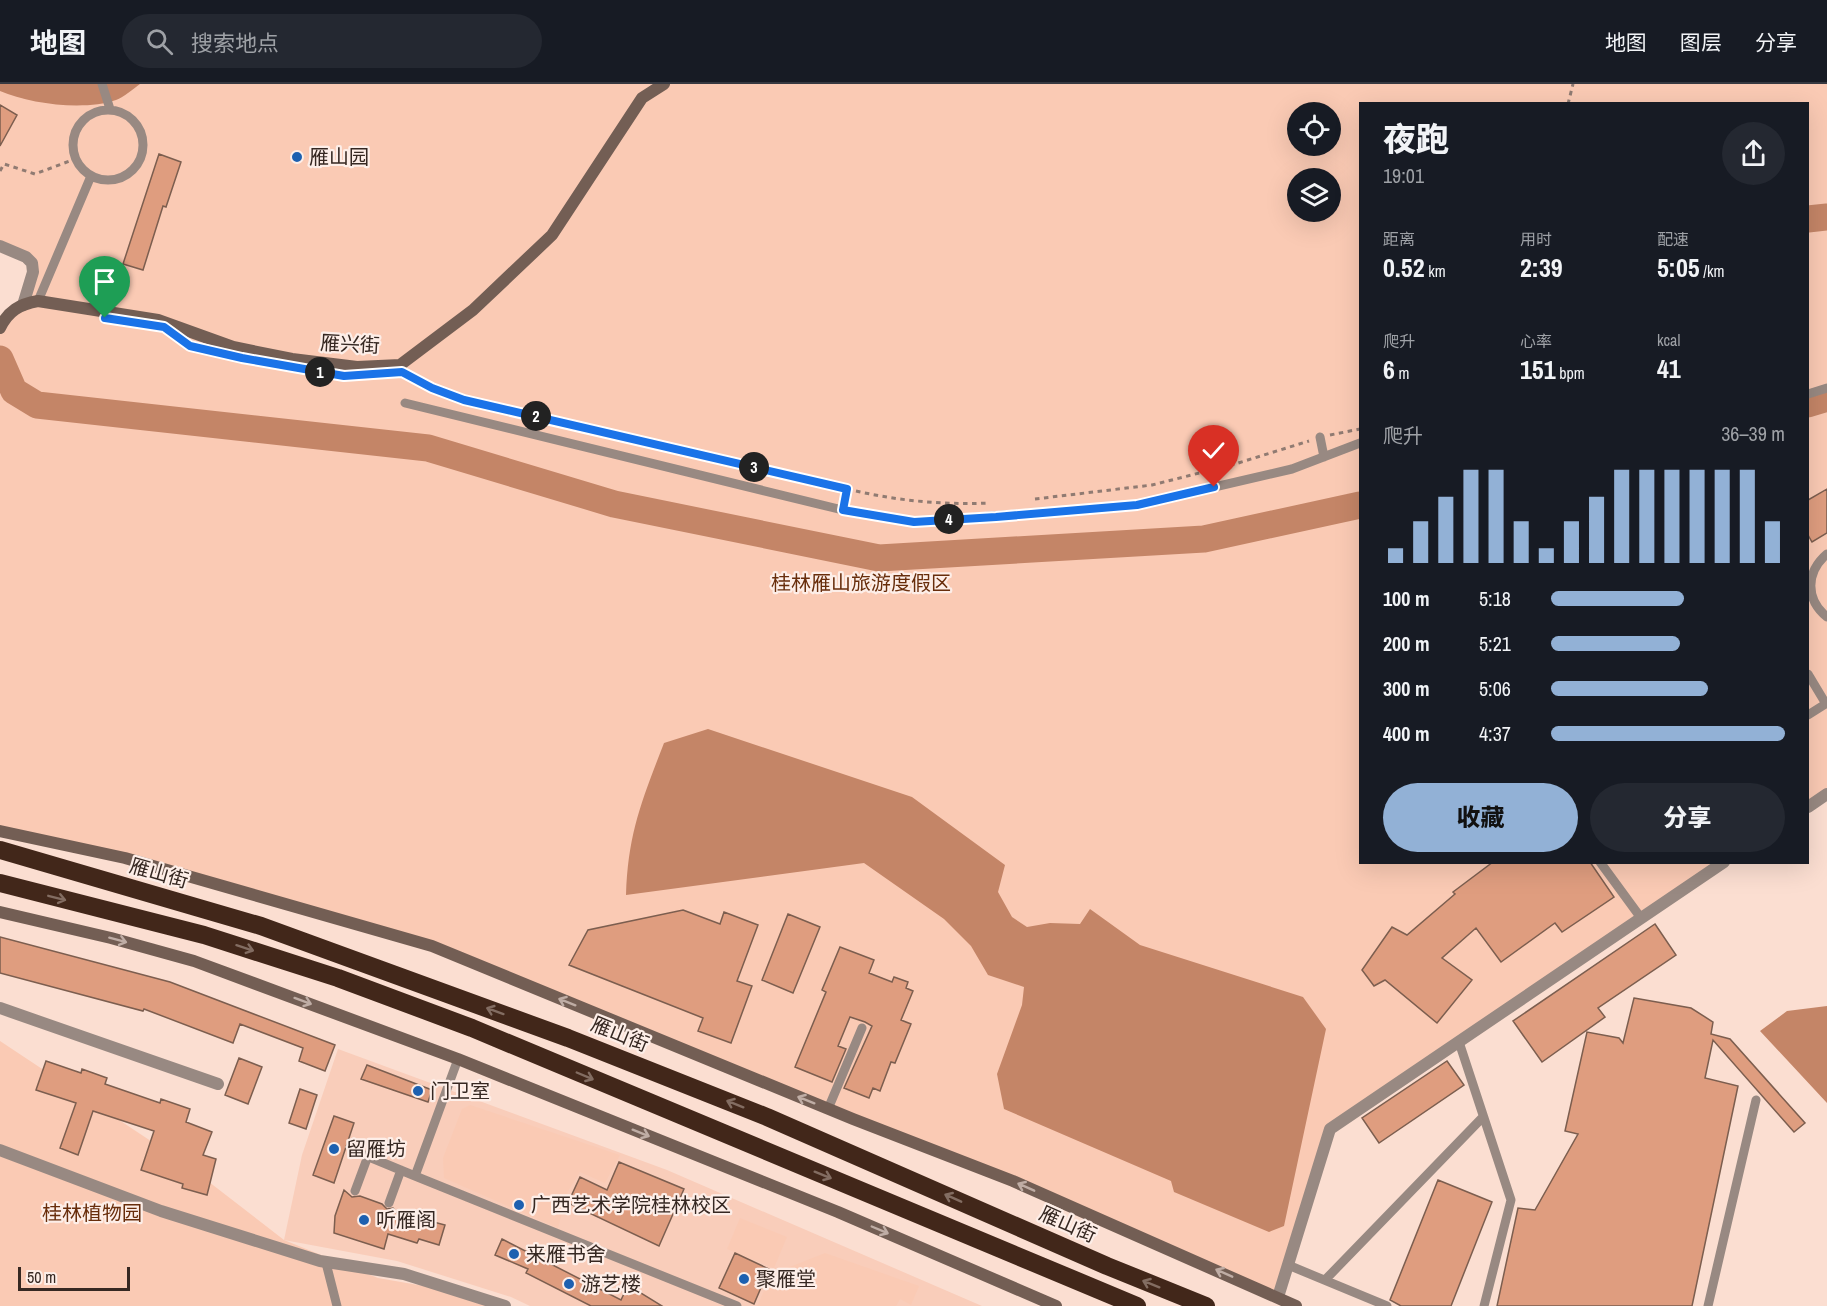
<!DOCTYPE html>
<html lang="zh">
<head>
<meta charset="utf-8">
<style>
	body { margin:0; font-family:"Archivo Narrow","Noto Sans SC",sans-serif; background:#242831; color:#f1f3f6; height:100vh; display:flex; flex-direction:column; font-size:22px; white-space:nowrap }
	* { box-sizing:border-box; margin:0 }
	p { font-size:20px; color:#9ea1a6 }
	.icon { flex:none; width:33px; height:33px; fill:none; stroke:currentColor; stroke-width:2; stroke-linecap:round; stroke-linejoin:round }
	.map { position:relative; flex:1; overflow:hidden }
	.side { position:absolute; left:1359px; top:18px; width:450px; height:762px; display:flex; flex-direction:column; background:#171b24; border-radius:0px; box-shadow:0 6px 24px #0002 }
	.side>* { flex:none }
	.fabs { position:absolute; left:1287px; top:18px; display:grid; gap:12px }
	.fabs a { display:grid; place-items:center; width:54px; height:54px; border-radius:50%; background:#171b24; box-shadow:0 6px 24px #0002; font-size:30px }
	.scale { position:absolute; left:18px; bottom:15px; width:112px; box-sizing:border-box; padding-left:6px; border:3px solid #362822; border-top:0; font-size:16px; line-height:21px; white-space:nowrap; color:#362822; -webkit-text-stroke:4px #fdeee8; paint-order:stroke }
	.pin { position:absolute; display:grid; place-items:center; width:51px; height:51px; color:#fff; margin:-62px -26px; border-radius:50% 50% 50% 0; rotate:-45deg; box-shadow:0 0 6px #0007 }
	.pin .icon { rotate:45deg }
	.km { position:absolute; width:30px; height:30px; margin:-15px; border-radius:50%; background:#222; color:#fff; font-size:16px; line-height:30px; text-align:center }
	.round { display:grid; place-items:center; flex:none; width:63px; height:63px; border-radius:32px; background:#242831 }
	.summary { display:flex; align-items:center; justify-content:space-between; height:102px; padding:0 24px }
	h1 { font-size:33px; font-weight:800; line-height:45px }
	.stats { display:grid; grid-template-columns:repeat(3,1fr); gap:9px; height:102px; padding:6px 24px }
	.stats div { display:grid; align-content:center }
	.stats b { font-size:26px; font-weight:800 }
	.stats small { font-size:16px; font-weight:400 }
	.stats p { font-size:16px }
	.chart { height:168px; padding:12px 24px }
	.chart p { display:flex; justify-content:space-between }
	.chart svg { width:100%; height:108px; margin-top:6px; stroke:#92b1d6; stroke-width:6 }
	.action { display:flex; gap:12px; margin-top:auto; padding:12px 24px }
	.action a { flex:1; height:69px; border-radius:36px; background:#92b1d6; color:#111; font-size:24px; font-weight:800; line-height:69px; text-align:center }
	.action a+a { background:#242831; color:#f1f3f6 }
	ul { padding:0 24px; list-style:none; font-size:20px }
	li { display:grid; grid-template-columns:96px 72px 1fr; align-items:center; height:45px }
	li i { height:15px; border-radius:8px; background:#92b1d6 }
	header { display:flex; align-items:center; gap:36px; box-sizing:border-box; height:84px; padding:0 30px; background:#171b24; border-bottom:2px solid #363941 }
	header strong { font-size:28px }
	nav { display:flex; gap:33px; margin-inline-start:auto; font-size:21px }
	.search { width:420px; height:54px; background:#242831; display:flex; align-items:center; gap:15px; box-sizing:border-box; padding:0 21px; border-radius:33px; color:#9ea1a6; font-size:22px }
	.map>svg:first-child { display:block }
</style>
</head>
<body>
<header>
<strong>地图</strong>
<div class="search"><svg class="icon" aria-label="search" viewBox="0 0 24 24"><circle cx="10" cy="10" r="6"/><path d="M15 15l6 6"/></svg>搜索地点</div>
<nav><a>地图</a><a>图层</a><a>分享</a></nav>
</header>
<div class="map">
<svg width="1827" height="1222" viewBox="0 0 1827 1222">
	<rect width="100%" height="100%" fill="#fbded1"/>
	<path fill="#f9cdba" d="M338 965 667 1086 982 1222H530L511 1213 397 1177 284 1156 302 1071Z"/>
	<path fill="#facab4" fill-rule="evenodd" d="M0 0H1827V710L1808 723V20H1360V778L1724 779 1330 1045 1278 1213 432 862 205 796 0 747V244L15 225 33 184 0 162ZM1298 28H1330V62H1298ZM1298 94H1330V128H1298Z
		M0 957 187 1081 284 1156 378 1194 424 1202 492 1222H0Z
		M470 1021 620 1071 605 1099 580 1088 568 1107 558 1144 444 1094 443 1074 462 1025Z
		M740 1134 787 1153 774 1184 727 1165Z
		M825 1169 919 1202 911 1221 900 1215 896 1222H757L772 1190Z"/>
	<path fill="#c48567" d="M0 0H140C133 5 124 13 116 16 84 27 30 20 0 7Z
		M708 645 912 713 1005 781 998 808 1012 833 1027 843 1050 839 1080 840 1090 825 1140 861 1303 913 1326 945 1284 1142 1269 1148 1174 1108 1171 1097 1004 1025 997 990 1022 921 1024 903 988 891 971 862 944 835 864 779 626 811C628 749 642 716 664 659Z
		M1827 922V1019L1760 947 1787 927Z"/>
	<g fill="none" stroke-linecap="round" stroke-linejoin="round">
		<path stroke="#c48567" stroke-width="27" d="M1808 135 1827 133
			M0 275 14 307 37 321 428 364 614 420 879 474 1204 455 1360 421
			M1808 320 1827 314"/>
	</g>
	<path fill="#df9d7f" stroke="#7c5e4f" stroke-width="1.5" d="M0 21 17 31 0 62Z
		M159 70 181 78 166 123 163 122 143 186 123 180Z
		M1827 405V449L1812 458 1808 451V416Z
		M1493 778H1590L1614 813 1562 848 1555 839 1501 878 1476 844 1442 874 1472 896 1437 939 1385 896 1374 902 1362 886 1392 843 1407 851 1455 810 1453 808Z
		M683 826 720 840 724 828 758 841 737 897 752 902 731 959 698 947 703 934 569 881 588 846Z
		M788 830 820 843 793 909 762 896Z
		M1655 840 1676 871 1598 924 1605 933 1542 978 1513 937Z
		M0 853 170 898 335 961 325 987 299 977 303 964 240 940 233 959 144 925 143 927 0 889Z
		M840 863 874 876 869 889 892 898 894 893 908 898 906 904 913 907 901 936 911 940 895 979 891 978 880 1007 873 1004 869 1014 844 1004 872 942 865 938 850 933 838 962 846 965 832 998 795 983 826 908 822 906Z
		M1634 914 1691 924 1713 938 1711 950 1730 955 1805 1039 1794 1048 1713 956 1705 994 1738 1002 1692 1222H1497L1518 1124 1535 1126 1578 1050 1565 1047 1587 948 1619 954 1623 959Z
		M239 974 262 983 248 1020 225 1011Z
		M46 977 81 989 82 985 107 994 105 1000 160 1019 161 1015 190 1025 186 1038 212 1048 203 1071 216 1075 207 1111 182 1104 183 1100 141 1086 154 1047 93 1027 78 1071 60 1064 76 1019 36 1006Z
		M1447 977 1464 1001 1379 1059 1362 1034Z
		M367 981 432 1006 428 1018 361 995Z
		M300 1005 317 1011 306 1045 289 1039Z
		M334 1032 354 1039 334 1099 313 1091Z
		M619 1078 684 1105 659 1162 568 1119 580 1093 607 1106Z
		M1438 1096 1492 1118 1451 1222H1401L1390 1216Z
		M344 1106 352 1113 360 1112 382 1120 387 1125 393 1124 396 1128 445 1141 439 1161 419 1155 417 1159 388 1150 384 1165 334 1149 335 1132Z
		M502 1155 621 1216 628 1201 662 1222H591L526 1189 528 1185 495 1171Z
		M735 1169 769 1185 754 1220 719 1204Z"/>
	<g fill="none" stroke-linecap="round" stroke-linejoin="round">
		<path stroke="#907b72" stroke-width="3" stroke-dasharray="4.5 4.5" stroke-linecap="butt" d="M1568 20 1573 0
			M0 87 4 80 35 90 75 75
			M407 291 464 316 838 403
			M1330 351 1360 345
			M856 407C900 417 944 421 989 419
			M1035 415 1152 401 1235 380 1309 357"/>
		<path stroke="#988982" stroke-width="9" d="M102 0 110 25
			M73 61a35 35 0 1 1 70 0a35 35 0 1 1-70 0Z
			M38 217 91 92
			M1808 310 1827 304
			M405 319 855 429 914 438 1137 421 1292 385 1360 359
			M1320 353 1324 373
			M843 426 847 405
			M1827 470C1806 488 1805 515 1827 533
			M1808 590 1826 620
			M1808 631 1827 619
			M1600 778 1641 834
			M1459 958 1511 1116 1484 1222
			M458 975 415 1092 737 1222
			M828 1025 862 944
			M357 1068 415 1092
			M355 1107 368 1072
			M389 1119 401 1086
			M326 1179 337 1222
			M1288 1181 1387 1222
			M1325 1196 1483 1033
			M1708 1222 1756 1016"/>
		<path stroke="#988982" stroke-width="12" d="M0 162 26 173 32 179 33 188 23 221
			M1808 723 1827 710
			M0 924 218 1000
			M0 1066 161 1127 320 1177 404 1190 505 1222
			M1278 1213 1330 1045 1724 778"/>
		<path stroke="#735e54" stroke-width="12" d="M0 244C8 227 20 220 38 217L158 236 233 263 292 275 357 283 400 281 473 226 552 151 642 14 664 0
			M0 747 125 774 432 862 853 1035 1013 1097 1296 1222
			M0 828 111 854 194 877 458 975 838 1128 1056 1222"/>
		<path stroke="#42271a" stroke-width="18" d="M0 766 261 842 568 954 767 1033 1107 1182 1206 1222
			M0 799 204 851 338 894 472 944 1137 1222"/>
	</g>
	<defs><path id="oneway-shaft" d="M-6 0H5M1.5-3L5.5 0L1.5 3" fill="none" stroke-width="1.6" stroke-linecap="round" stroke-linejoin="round" transform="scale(1.5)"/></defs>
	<g stroke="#836d62">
		<use href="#oneway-shaft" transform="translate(57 814) rotate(14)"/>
		<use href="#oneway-shaft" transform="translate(245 864) rotate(18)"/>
		<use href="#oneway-shaft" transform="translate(495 927) rotate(-160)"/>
		<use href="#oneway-shaft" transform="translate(585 992) rotate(23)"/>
		<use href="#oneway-shaft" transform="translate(735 1020) rotate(-158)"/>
		<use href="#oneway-shaft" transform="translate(823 1091) rotate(22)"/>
		<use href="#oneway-shaft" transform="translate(953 1114) rotate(-156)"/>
		<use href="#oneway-shaft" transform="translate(1151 1200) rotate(-158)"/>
	</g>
	<g stroke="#bfada5">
		<use href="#oneway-shaft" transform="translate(118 856) rotate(15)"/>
		<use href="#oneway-shaft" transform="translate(303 917) rotate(20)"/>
		<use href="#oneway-shaft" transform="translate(567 918) rotate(-158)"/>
		<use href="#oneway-shaft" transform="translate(806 1016) rotate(-158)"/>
		<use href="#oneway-shaft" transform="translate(641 1049) rotate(22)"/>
		<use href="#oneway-shaft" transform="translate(1026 1103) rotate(-156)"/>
		<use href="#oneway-shaft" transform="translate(880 1146) rotate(23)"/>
		<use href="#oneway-shaft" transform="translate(1224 1189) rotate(-156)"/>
	</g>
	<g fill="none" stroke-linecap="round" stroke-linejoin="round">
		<defs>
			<path id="route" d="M105 234 164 243 190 262 242 274 344 292 402 288 432 304 464 316 847 405 843 426 914 438 996 433 1137 421 1214 403"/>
		</defs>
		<use href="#route" stroke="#fff" stroke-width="12"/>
		<use href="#route" stroke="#1a73e8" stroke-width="8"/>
	</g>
	<g fill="#1d60b0" stroke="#fdeee8" stroke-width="2">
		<circle cx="297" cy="73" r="6"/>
		<circle cx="418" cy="1007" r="6"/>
		<circle cx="334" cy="1065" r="6"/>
		<circle cx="519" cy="1121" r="6"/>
		<circle cx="364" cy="1136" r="6"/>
		<circle cx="514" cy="1170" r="6"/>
		<circle cx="744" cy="1195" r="6"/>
		<circle cx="569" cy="1200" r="6"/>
	</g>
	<g text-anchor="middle" stroke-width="4.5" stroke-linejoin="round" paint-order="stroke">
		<g font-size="20" fill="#362822" stroke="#fdeee8" text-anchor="start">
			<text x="309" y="80">雁山园</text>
			<text x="430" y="1014">门卫室</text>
			<text x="346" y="1072">留雁坊</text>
			<text x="531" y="1128">广西艺术学院桂林校区</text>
			<text x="376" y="1143">听雁阁</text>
			<text x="526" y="1177">来雁书舍</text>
			<text x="756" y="1202">聚雁堂</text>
			<text x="581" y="1207">游艺楼</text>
		</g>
		<g font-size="20" fill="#362822" stroke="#fdeee8">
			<text transform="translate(350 260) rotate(3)" y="7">雁兴街</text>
			<text transform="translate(159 789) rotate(16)" y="7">雁山街</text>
			<text transform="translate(620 950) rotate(22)" y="7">雁山街</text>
			<text transform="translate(1068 1140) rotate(24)" y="7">雁山街</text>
		</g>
		<g font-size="20" fill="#682d0b" stroke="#fdeee8">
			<text x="861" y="506">桂林雁山旅游度假区</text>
			<text x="92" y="1136">桂林植物园</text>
		</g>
	</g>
</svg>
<div class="fabs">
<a><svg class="icon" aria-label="locate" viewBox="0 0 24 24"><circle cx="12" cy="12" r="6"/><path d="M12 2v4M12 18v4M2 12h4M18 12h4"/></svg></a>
<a><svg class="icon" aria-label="layers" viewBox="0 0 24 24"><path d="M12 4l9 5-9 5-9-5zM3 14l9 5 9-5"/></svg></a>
</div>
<div class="scale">50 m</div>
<div class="pin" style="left:105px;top:234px;background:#1e9e55"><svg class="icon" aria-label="arrive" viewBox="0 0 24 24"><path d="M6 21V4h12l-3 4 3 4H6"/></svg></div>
<div class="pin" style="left:1214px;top:403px;background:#d93025"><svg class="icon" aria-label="check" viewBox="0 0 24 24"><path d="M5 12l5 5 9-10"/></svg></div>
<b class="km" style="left:320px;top:288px">1</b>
<b class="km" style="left:536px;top:332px">2</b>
<b class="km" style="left:754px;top:383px">3</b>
<b class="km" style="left:949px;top:435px">4</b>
<section class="side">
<div class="summary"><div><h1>夜跑</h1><p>19:01</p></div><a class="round"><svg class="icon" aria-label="share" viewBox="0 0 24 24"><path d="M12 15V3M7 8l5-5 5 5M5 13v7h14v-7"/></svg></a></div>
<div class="stats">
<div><p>距离</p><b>0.52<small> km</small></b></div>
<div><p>用时</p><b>2:39</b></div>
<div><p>配速</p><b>5:05<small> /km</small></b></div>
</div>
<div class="stats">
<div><p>爬升</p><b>6<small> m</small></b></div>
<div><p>心率</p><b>151<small> bpm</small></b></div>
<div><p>kcal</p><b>41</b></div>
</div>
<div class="chart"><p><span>爬升</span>36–39 m</p>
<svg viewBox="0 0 160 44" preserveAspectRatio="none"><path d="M5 44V38M15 44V27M25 44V17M35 44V6M45 44V6M55 44V27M65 44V38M75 44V27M85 44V17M95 44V6M105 44V6M115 44V6M125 44V6M135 44V6M145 44V6M155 44V27"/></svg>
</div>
<ul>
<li><b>100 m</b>5:18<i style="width:57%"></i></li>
<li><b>200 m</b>5:21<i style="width:55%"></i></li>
<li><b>300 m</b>5:06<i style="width:67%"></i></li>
<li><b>400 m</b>4:37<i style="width:100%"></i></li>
</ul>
<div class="action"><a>收藏</a><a>分享</a></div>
</section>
</div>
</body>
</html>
